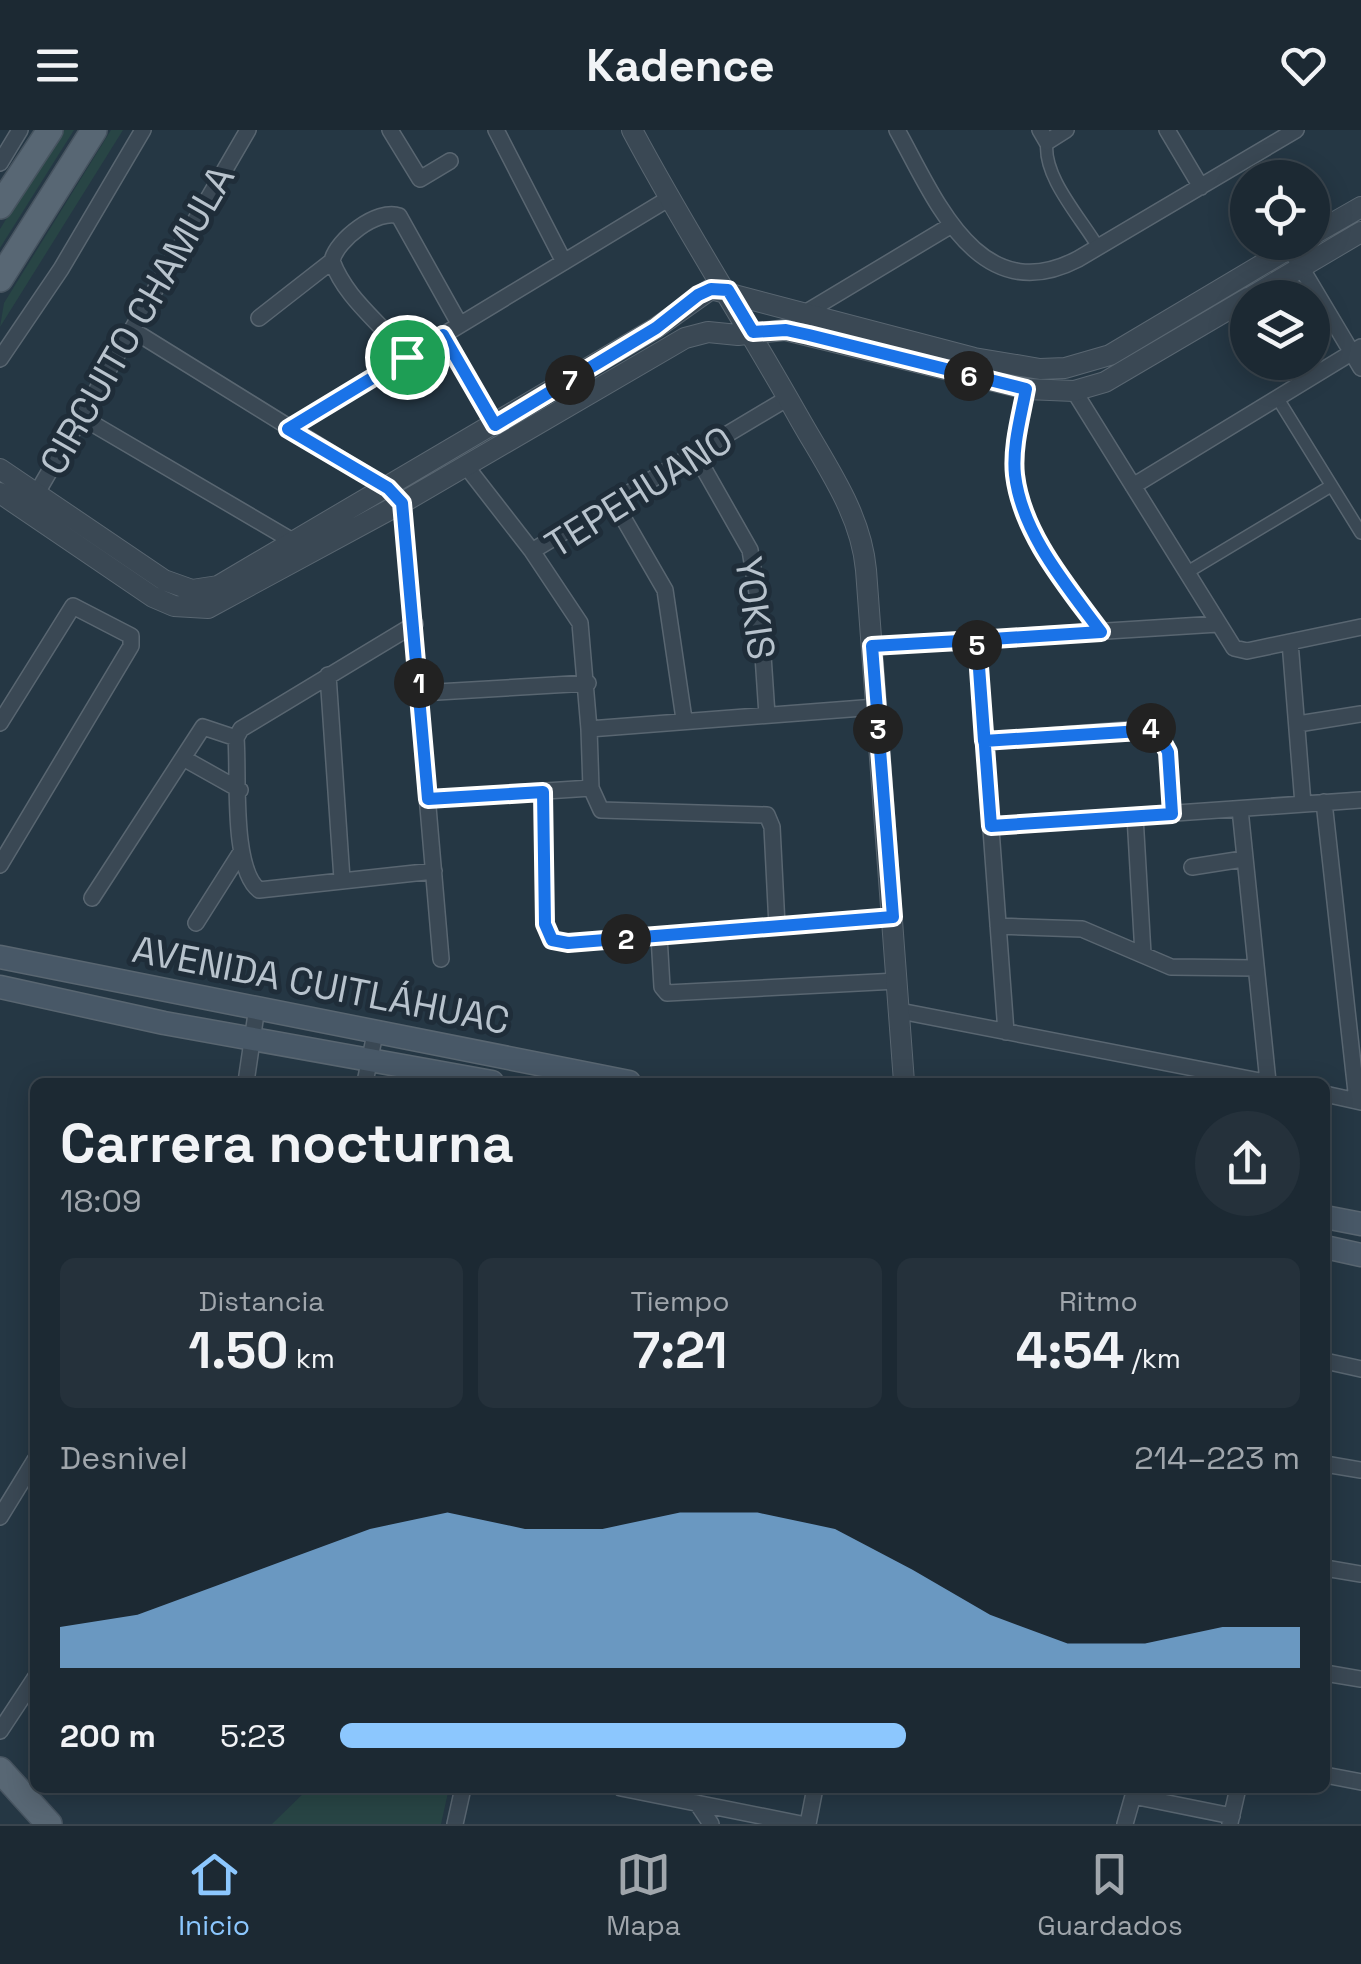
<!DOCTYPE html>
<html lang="es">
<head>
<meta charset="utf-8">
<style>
	body { margin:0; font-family:"Space Grotesk",sans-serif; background:#25313b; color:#f1f3f6; height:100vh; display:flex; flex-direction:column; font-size:38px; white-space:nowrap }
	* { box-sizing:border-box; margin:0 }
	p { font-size:32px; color:#a0a6ac }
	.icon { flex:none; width:55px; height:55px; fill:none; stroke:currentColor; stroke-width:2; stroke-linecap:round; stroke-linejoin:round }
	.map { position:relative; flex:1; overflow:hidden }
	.details { position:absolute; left:30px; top:948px; width:1300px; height:715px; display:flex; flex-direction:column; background:#1c2933; border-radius:15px; box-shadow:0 5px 25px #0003,0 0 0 2px #3a454e }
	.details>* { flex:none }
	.tools { position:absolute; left:1230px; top:30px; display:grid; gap:20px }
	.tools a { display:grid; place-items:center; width:100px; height:100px; border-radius:50%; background:#1c2933; box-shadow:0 5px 25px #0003,0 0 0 2px #3a454e; font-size:50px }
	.pin { position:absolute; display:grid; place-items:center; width:85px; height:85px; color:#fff; margin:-42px; border:5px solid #fff; border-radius:50%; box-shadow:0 2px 10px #0007 }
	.km { position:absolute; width:50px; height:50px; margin:-25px; border-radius:50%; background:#222; color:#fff; font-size:28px; line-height:50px; text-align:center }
	.round { display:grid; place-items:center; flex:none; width:105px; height:105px; border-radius:52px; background:#25313b }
	.summary { display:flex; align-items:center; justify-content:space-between; height:170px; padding:0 30px }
	h1 { font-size:55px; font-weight:700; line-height:75px }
	.stats { display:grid; grid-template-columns:repeat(3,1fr); gap:15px; height:170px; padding:10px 30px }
	.stats div { display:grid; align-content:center; border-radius:15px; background:#25313b; text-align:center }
	.stats b { font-size:50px; font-weight:700 }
	.stats small { font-size:28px; font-weight:400 }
	.stats p { font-size:28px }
	.chart { height:280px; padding:20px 30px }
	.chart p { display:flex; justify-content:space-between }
	.chart svg { width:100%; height:180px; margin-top:10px; fill:#8cc7fe; opacity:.7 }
	ul { padding:0 30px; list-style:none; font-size:32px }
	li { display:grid; grid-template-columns:160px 120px 1fr; align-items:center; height:75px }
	li i { height:25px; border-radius:12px; background:#8cc7fe }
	header { display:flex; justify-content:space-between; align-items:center; height:130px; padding:0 30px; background:#1c2933; font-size:45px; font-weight:700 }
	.dock { display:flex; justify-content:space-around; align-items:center; height:140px; border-top:2px solid #3a454e; background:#1c2933; font-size:28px; color:#a0a6ac }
	.dock a { display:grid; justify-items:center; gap:5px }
	.dock .on { color:#8cc7fe }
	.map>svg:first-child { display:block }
</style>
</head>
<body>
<header><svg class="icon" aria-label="menu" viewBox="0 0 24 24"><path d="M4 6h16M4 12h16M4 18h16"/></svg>Kadence<svg class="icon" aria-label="heart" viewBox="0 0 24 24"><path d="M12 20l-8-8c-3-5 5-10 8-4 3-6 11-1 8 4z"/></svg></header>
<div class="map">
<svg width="1361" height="1694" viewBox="0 0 1361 1694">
	<rect width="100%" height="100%" fill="#253744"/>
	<path fill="#284545" d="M61 0H74L0 118V99Z
		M111 0H123L0 197 4 173Z
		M309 1658H449L441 1694H272Z"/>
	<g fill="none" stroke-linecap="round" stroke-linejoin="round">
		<defs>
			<path id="pedestrian" d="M1047 12C1042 46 1081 88 1098 117
				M1278 269 1361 403
				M1186 443 1331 356"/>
			<path id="minor" d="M390 0 420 49 450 31
				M496 0 564 132
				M897 0C935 68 978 181 1078 129L1296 0
				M1040 0 1047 12 1066 0
				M1167 0 1201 57
				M0 33 20 0
				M1290 119 1361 238
				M800 186 950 96
				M259 188 332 131
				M134 201 387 358 402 373 441 829
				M443 205 495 295
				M407 227C382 193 347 171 332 131 336 110 378 78 399 86L460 195
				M0 229 61 139 143 0
				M1026 259C1021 287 1011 317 1015 345 1022 404 1067 456 1101 502
				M1074 261 1234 518 1247 521 1361 497
				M788 268 532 421 580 493 589 599 876 577
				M83 288 296 413
				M288 299 668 69
				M696 325 750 420 760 481 767 585
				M466 336 532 421
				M1133 356 1361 217
				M614 372 665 460 684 589
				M31 373 248 0
				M415 494 241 599 236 608C239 644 231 738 259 760L434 741
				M977 510 1006 902
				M1290 512 1303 674
				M872 516 1218 494
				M328 545 342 749
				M420 563 588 553
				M0 593 73 476 131 506V516L0 735
				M1298 594 1361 584
				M589 599 591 658 601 680 767 685 772 697 777 796
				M985 611 1151 598 1161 603 1168 622 1172 684
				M183 628 240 660
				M543 662 545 794 552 810 568 813 893 787
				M428 669 591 658
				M1324 672 1357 971
				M1240 679 1268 952
				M1135 686 1143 824
				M991 696 1361 670
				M1192 737 1243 729
				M92 768 203 597 236 608
				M196 793 241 722
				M998 796 1082 799 1171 837 1256 838
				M659 806 662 857 667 863 897 851
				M900 881 1265 952
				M246 952 257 877
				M365 952 376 899
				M1325 964 1361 972
				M1325 1231 1361 1239
				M1325 1334 1361 1340
				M0 1387 35 1330
				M1325 1438 1361 1444
				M1325 1543 1361 1549
				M0 1601 35 1548
				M1325 1645 1361 1652
				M621 1658 801 1694
				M1133 1666 1232 1686
				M697 1673 711 1694
				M1230 1693 1238 1658
				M455 1694 463 1658
				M808 1694 815 1658
				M1125 1694 1135 1659"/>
			<path id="tertiary" d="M632 0C684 98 744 190 798 286 826 336 861 383 866 440L904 952
				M1312 105 1361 77
				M1249 168 1361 102
				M0 339 164 450 192 460 218 456 656 198 711 159 974 228 1040 239 1065 238 1110 225 1300 112
				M0 363 153 467 174 476 208 478 402 373 685 208 708 202 738 205 785 200 1026 259 1074 261 1105 252 1248 168"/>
			<path id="secondary" d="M0 827 629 952
				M0 857 164 893 492 952
				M1325 1087 1361 1094
				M1325 1117 1361 1125"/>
			<path id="primary" d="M0 76 50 0
				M0 149 94 0
				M0 1640 49 1694"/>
		</defs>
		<use href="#pedestrian" stroke="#596671" stroke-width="14"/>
		<use href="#minor" stroke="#596671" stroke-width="18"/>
		<use href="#tertiary" stroke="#596671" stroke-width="22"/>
		<use href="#secondary" stroke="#596671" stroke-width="25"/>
		<use href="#primary" stroke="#475460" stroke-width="28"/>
		<use href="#pedestrian" stroke="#3a4854" stroke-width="11"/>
		<use href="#minor" stroke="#3a4854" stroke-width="15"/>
		<use href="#tertiary" stroke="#3a4854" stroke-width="20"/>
		<use href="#secondary" stroke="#485867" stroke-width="22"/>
		<use href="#primary" stroke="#586774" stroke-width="25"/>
	</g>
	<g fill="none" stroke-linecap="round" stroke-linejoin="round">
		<defs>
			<path id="route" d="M407 227 288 299 388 358 402 373 428 669 543 662 545 794 552 810 568 813 893 787 872 516 977 510 984 611 1156 600 1168 622 1172 684 991 696 977 510 1101 502C1067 456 1022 404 1015 345 1012 317 1021 286 1026 259L809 205 786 200 753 202 728 160 711 159 698 165 656 198 495 295 443 205 407 227"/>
		</defs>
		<use href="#route" stroke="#fff" stroke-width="20"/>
		<use href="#route" stroke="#1a73e8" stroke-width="12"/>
	</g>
	<g text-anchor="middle" stroke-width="10" stroke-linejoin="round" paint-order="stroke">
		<g font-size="38" fill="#b8c3cd" stroke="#1f2d39">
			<text transform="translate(137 190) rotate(-60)" y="13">CIRCUITO CHAMULA</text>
			<text transform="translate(639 362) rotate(-32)" y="13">TEPEHUANO</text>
			<text transform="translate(755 478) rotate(82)" y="13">YOKIS</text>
			<text transform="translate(321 855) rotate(11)" y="13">AVENIDA CUITLÁHUAC</text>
		</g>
	</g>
</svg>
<div class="tools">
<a><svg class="icon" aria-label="locate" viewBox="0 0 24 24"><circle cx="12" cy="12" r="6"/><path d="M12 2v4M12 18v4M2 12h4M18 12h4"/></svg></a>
<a><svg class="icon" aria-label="layers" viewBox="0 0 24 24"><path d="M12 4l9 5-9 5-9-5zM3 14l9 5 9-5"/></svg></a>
</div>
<div class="pin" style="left:407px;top:227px;background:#1e9e55"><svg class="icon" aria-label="arrive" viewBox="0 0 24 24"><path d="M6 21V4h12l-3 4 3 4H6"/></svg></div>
<b class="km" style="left:419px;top:553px">1</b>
<b class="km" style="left:626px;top:809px">2</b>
<b class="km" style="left:878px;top:599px">3</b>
<b class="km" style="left:1151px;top:598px">4</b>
<b class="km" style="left:977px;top:515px">5</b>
<b class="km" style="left:969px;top:246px">6</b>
<b class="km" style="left:570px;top:250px">7</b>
<section class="details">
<div class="summary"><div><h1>Carrera nocturna</h1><p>18:09</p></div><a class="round"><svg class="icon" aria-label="share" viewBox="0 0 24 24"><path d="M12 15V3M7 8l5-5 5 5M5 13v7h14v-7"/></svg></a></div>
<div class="stats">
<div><p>Distancia</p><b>1.50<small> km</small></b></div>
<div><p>Tiempo</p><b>7:21</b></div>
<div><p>Ritmo</p><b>4:54<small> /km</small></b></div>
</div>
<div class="chart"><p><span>Desnivel</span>214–223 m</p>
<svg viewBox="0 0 160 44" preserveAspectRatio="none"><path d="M0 44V34L10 31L20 24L30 17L40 10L50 6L60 10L70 10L80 6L90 6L100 10L110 20L120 31L130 38L140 38L150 34L160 34V44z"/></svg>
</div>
<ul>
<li><b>200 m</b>5:23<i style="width:59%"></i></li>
</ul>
</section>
</div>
<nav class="dock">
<a class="on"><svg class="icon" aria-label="home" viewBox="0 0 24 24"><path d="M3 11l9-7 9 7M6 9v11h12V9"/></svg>Inicio</a>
<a><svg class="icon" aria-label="map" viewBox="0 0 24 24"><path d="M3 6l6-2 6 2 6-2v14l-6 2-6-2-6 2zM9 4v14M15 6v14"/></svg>Mapa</a>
<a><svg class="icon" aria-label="saved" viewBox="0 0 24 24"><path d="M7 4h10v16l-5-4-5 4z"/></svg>Guardados</a>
</nav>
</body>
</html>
